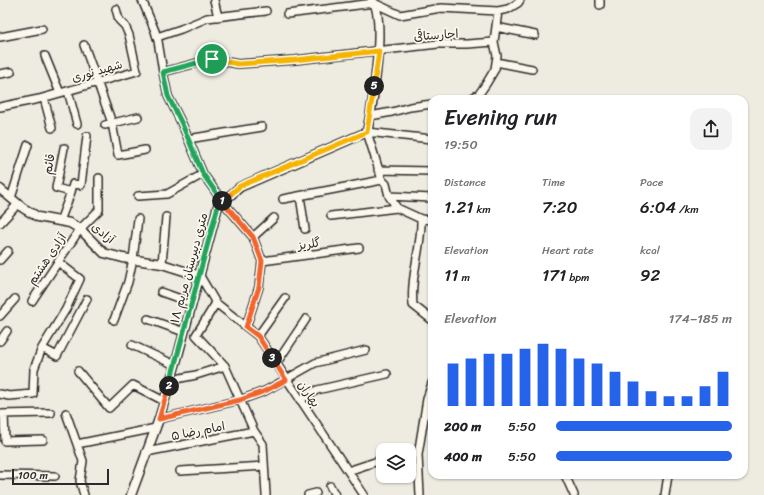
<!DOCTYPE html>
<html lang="en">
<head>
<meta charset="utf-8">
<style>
	body { margin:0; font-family:Sriracha,"Playpen Sans Arabic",sans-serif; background:#f2f2f2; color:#202124; height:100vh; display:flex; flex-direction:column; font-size:15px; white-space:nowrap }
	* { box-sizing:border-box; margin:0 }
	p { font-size:13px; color:#757577 }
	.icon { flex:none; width:22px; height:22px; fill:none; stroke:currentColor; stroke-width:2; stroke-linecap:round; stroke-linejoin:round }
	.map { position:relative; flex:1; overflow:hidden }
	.details { position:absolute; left:428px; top:95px; width:320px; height:384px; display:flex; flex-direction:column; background:#fff; border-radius:12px; box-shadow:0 1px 3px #0004 }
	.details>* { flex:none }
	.fabs { position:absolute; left:376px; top:443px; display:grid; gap:8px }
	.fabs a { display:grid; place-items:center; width:40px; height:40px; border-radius:8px; background:#fff; box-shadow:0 1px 3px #0004; font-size:20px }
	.scale { position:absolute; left:12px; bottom:10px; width:97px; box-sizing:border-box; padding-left:4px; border:2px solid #2b2b2b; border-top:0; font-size:11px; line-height:14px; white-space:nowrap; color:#2b2b2b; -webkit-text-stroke:3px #fbf7ec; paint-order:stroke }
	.pin { position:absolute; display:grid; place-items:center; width:34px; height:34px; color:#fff; margin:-17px; border:2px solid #fff; border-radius:50%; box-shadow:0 1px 4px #0007 }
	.km { position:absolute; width:20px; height:20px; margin:-10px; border-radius:50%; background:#222; color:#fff; font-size:11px; line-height:20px; text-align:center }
	.round { display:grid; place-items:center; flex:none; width:42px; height:42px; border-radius:12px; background:#f2f2f2 }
	.summary { display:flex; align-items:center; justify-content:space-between; height:68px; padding:0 16px }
	h1 { font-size:22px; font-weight:600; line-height:30px }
	.metrics { display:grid; grid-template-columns:repeat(3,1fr); gap:6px; height:68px; padding:4px 16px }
	.metrics div { display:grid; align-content:center }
	.metrics b { font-size:17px; font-weight:600 }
	.metrics small { font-size:11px; font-weight:400 }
	.metrics p { font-size:11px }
	.chart { height:112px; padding:8px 16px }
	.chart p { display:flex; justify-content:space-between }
	.chart svg { width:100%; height:72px; margin-top:4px; stroke:#2563eb; stroke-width:6 }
	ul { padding:0 16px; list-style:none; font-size:13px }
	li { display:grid; grid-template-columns:64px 48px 1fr; align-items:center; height:30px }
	li i { height:10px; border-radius:5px; background:#2563eb }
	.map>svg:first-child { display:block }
</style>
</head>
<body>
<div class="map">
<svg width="764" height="495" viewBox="0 0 764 495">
	<rect width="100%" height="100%" fill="#eeebe0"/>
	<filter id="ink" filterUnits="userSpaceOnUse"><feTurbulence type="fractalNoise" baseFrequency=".025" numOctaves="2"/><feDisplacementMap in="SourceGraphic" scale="8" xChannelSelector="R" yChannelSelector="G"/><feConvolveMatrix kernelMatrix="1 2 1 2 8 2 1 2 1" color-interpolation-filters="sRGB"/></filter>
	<g filter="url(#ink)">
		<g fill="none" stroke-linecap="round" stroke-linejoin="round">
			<defs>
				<path id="minor" d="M142 0 155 31 158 41 163 72 168 96 182 124 203 174 223 202 253 237 262 261 259 287 246 327
					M214 0 218 17
					M600 5V0
					M287 14 374 3 400 15 441 8 498 11 508 9 518 3 520 0
					M496 27 535 35
					M0 37 42 29
					M157 37 181 29 207 18 266 11
					M84 45 112 123 118 155 145 150
					M45 56 60 93
					M496 62 532 69
					M163 72 212 59 238 64 295 60 438 44H467L494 42
					M0 74 11 72
					M68 91 77 124
					M44 98 52 128
					M470 99 479 94 486 84 495 69 497 56 494 42 498 11
					M0 107 39 99 137 71 129 35 125 26 119 20 116 9
					M370 116 392 112 410 107 432 104
					M105 125 138 117
					M188 139 262 127
					M432 139 367 132 382 180 386 184 389 196 397 208 421 219 432 220
					M378 170 432 171
					M71 192 73 184 81 185 87 136
					M138 196 167 194 203 174
					M300 196 305 229
					M389 196 432 198
					M11 198 28 145
					M283 199 382 180
					M331 216 397 208
					M421 219C422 248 410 276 413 305L432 320
					M60 221 71 192 56 188 64 148
					M0 223 18 204
					M253 237 274 218
					M0 260 8 251
					M262 261 359 248
					M162 264 166 217
					M200 276 216 303 258 336 364 495
					M161 292 192 303
					M32 301 80 229 99 210V178
					M216 303 196 335 225 366 254 431 263 444 266 495
					M0 316 15 299
					M148 319 184 332
					M114 320 128 282 133 259 138 219
					M258 336 285 298
					M0 341 7 331
					M132 345 175 365
					M42 348 57 356 87 299
					M276 364 306 319
					M78 371 109 408 133 385 164 401
					M171 380 196 375 225 366
					M0 394 9 396 33 394 34 369 42 348 66 309 80 279 58 262
					M300 400 317 390 387 374
					M66 413 83 461 80 481 84 495
					M0 414 51 413
					M4 414 5 441 43 440
					M159 419 240 400 265 391 315 363 366 350
					M77 444 156 428
					M146 452 254 431
					M180 471 264 466
					M348 471 378 461
					M0 475 55 476
					M565 475 574 495
					M330 486 335 495
					M308 495 316 493
					M420 495 418 455 427 399 432 383
					M665 495 668 475"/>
				<path id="tertiary" d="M0 189 23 208 38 217 70 223 80 229 104 253 123 258 162 264 200 276
					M131 495 159 419 177 359 218 206 240 187 367 132C372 108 387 17 372 0"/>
			</defs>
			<use href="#minor" stroke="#2b2b2b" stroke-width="10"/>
			<use href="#tertiary" stroke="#2b2b2b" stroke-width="11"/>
			<use href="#minor" stroke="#fbf7ec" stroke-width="7"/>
			<use href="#tertiary" stroke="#fbf7ec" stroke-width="8"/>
		</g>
	</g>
	<g fill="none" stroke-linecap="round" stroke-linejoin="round" filter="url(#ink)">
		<defs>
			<path id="split-1" d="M212 59 163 72 168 96 182 124 203 174 222 201"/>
			<path id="split-2" d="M169 386 218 206 223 202 222 201"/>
			<path id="split-3" d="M169 386 159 419 240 400 265 391 286 380 272 358"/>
			<path id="split-4" d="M233 192 223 202 253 237 262 261 259 287 246 327 258 336 272 358"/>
			<path id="split-5" d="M233 192 240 186 367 132 374 86"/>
			<path id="split-6" d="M212 59 238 64 295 60 379 51 374 86"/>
		</defs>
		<use href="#split-1" stroke="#fff" stroke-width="8"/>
		<use href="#split-2" stroke="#fff" stroke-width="8"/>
		<use href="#split-3" stroke="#fff" stroke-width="8"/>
		<use href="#split-4" stroke="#fff" stroke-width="8"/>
		<use href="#split-5" stroke="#fff" stroke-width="8"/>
		<use href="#split-6" stroke="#fff" stroke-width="8"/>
		<use href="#split-1" stroke="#22a559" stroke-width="5"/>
		<use href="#split-2" stroke="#22a559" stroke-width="5"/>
		<use href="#split-3" stroke="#f0652b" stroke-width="5"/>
		<use href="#split-4" stroke="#f0652b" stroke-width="5"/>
		<use href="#split-5" stroke="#f5b400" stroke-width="5"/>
		<use href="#split-6" stroke="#f5b400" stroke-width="5"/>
	</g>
	<g text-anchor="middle" stroke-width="3.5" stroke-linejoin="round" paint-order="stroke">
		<g font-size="12" fill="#2b2b2b" stroke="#fbf7ec">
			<text transform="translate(436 35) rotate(-4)" y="4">اجارستاقی</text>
			<text transform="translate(97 71) rotate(-16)" y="4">شهید نوری</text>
			<text transform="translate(49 164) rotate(-79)" y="4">قائم</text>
			<text transform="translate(103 233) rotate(40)" y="4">آزادی</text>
			<text transform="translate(309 244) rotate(-8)" y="4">گلریز</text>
			<text transform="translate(47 259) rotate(-56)" y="4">آزادی هشتم</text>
			<text transform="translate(189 268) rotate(-75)" y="4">۱۸ متری دبیرستان مریم</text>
			<text transform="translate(309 394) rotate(56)" y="4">بهاران</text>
			<text transform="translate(198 431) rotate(-11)" y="4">امام رضا ۵</text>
		</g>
	</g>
</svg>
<div class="fabs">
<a><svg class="icon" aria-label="layers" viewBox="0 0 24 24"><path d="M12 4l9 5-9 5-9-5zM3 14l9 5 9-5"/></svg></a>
</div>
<div class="scale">100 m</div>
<div class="pin" style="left:212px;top:59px;background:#1e9e55"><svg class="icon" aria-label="arrive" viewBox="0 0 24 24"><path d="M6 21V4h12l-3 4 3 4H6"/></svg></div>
<b class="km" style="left:222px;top:201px">1</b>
<b class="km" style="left:169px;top:386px">2</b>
<b class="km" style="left:272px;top:358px">3</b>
<b class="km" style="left:374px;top:86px">5</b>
<section class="details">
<div class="summary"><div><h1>Evening run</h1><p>19:50</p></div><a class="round"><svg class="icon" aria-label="share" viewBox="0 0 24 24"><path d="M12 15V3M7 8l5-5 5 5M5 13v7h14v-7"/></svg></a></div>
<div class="metrics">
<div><p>Distance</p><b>1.21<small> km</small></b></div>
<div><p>Time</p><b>7:20</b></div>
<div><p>Pace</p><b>6:04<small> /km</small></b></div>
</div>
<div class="metrics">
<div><p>Elevation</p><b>11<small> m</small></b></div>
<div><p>Heart rate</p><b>171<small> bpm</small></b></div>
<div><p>kcal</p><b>92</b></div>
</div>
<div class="chart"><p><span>Elevation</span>174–185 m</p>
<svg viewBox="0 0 160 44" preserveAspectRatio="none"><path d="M5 44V18M15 44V15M25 44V12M35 44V12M45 44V9M55 44V6M65 44V9M75 44V15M85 44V18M95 44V23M105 44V29M115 44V35M125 44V38M135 44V38M145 44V32M155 44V23"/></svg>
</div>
<ul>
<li><b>200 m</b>5:50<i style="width:100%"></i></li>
<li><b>400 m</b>5:50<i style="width:100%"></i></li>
</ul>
</section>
</div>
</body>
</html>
